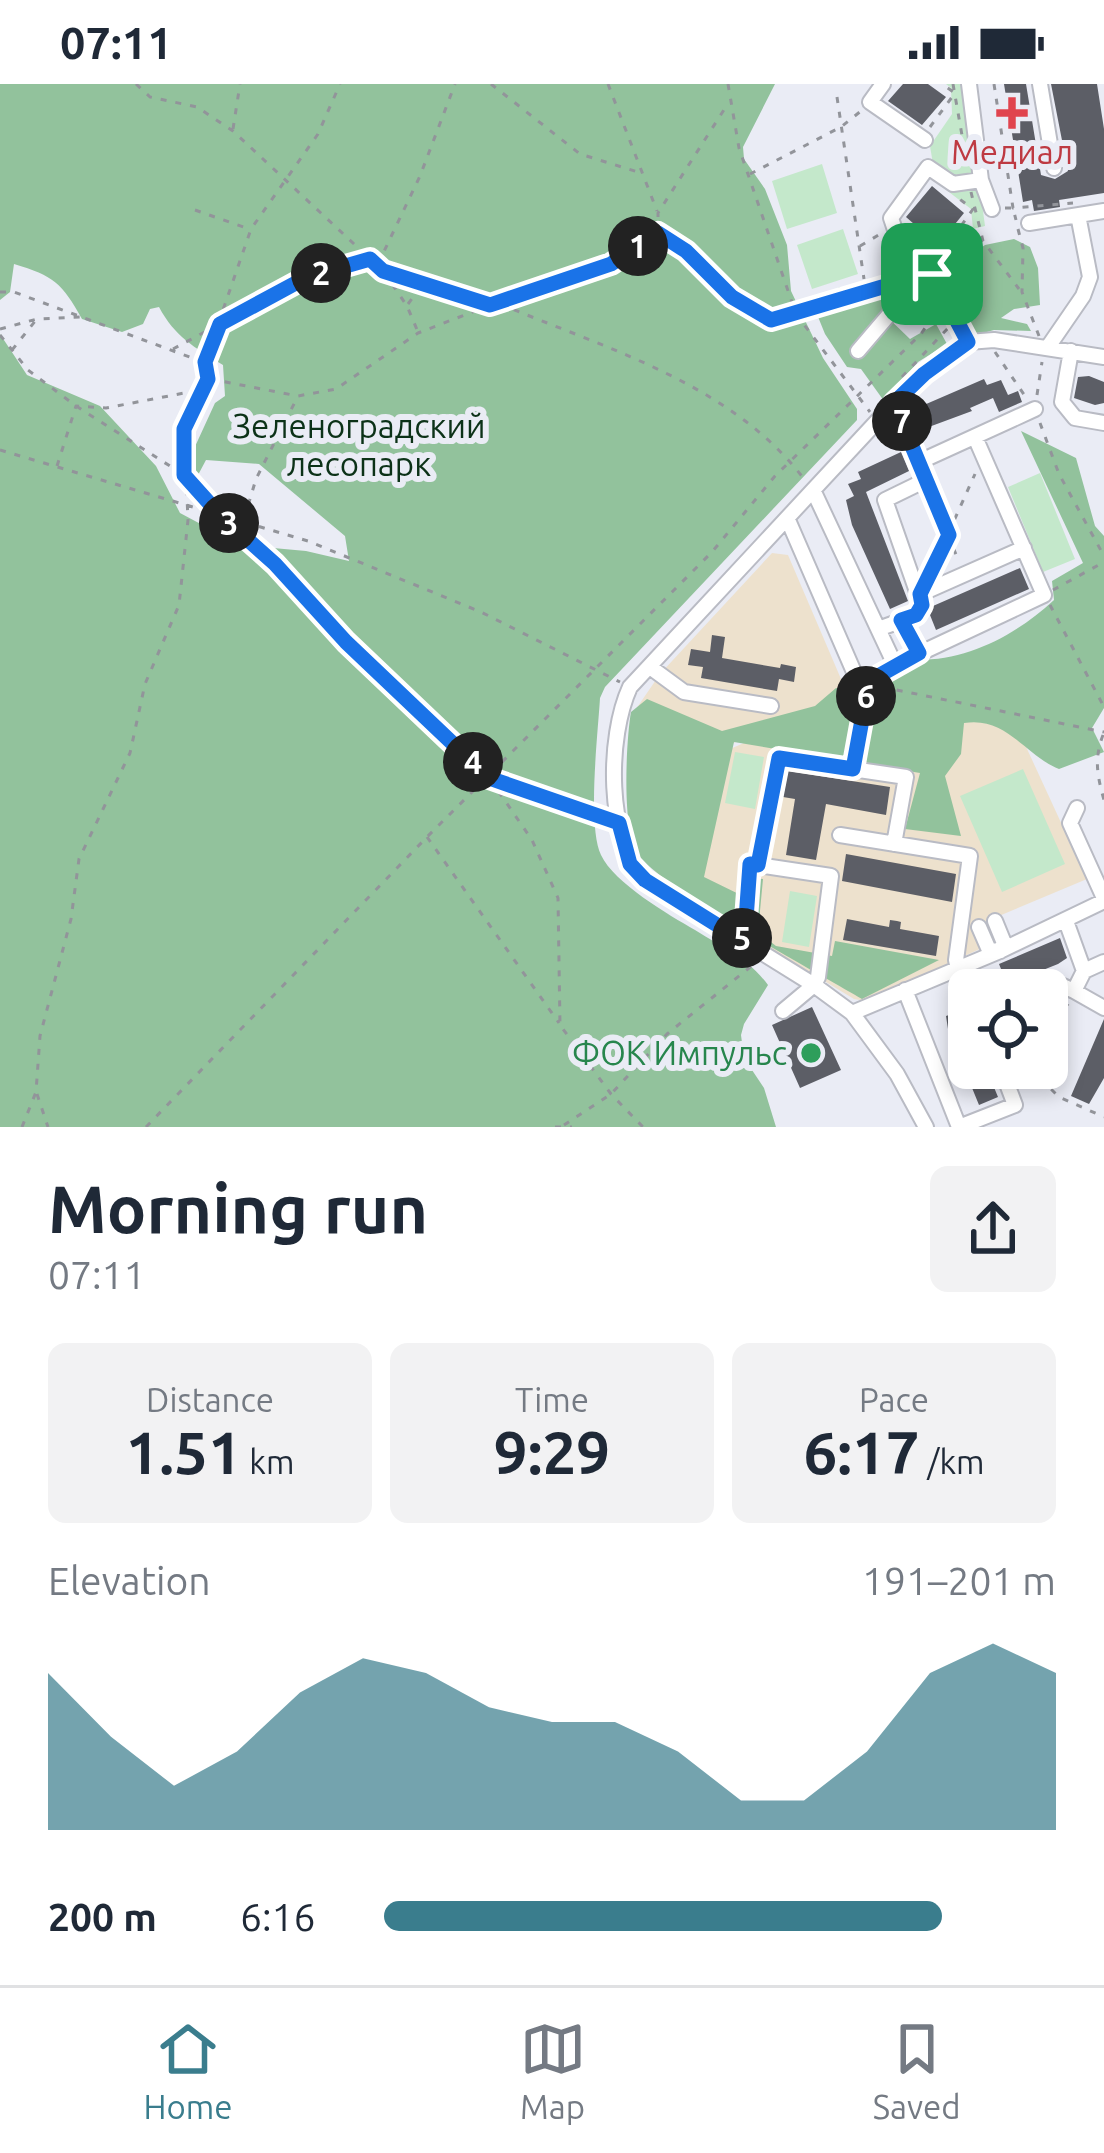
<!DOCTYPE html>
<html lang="en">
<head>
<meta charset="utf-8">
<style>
	body { margin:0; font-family:Ubuntu,sans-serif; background:#f2f2f3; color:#1f2937; height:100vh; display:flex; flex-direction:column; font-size:45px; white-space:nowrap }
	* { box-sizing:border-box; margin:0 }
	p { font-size:39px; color:#747a83 }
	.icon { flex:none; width:66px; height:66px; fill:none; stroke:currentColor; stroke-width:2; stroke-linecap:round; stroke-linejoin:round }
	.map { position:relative; height:1043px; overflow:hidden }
	.details { display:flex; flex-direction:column; background:#fff; flex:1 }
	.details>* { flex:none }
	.buttons { position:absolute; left:948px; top:885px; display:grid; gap:24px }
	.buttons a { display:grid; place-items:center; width:120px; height:120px; border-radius:18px; background:#fff; box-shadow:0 6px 18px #0003; font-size:60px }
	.pin { position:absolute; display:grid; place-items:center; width:102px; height:102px; color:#fff; margin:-51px; border-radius:24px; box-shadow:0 6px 18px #0006 }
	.km { position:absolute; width:60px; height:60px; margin:-30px; border-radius:50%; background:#222; color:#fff; font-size:33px; line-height:60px; text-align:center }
	.round { display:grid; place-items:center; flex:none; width:126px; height:126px; border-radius:18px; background:#f2f2f3 }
	.headline { display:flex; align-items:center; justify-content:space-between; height:204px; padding:0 48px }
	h1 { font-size:66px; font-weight:600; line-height:90px }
	.metrics { display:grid; grid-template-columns:repeat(3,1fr); gap:18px; height:204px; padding:12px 48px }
	.metrics div { display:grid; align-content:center; border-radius:18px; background:#f2f2f3; text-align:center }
	.metrics b { font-size:60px; font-weight:600 }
	.metrics small { font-size:33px; font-weight:400 }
	.metrics p { font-size:33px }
	.chart { height:336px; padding:24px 48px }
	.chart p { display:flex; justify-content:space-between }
	.chart svg { width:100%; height:216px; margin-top:12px; fill:#3a7d8d; opacity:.7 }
	ul { padding:0 48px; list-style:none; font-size:39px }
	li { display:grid; grid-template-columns:192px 144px 1fr; align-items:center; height:90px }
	li i { height:30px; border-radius:15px; background:#3a7d8d }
	.status { display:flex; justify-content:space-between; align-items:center; height:84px; padding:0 60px; background:#fff; direction:ltr }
	.status svg { height:33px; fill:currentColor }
	.menu { display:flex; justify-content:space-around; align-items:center; height:168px; border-top:3px solid #e0e1e3; background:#fff; font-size:33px; color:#747a83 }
	.menu a { display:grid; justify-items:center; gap:6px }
	.menu .current { color:#3a7d8d }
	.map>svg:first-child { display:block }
</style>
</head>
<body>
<div class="status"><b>07:11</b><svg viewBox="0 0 49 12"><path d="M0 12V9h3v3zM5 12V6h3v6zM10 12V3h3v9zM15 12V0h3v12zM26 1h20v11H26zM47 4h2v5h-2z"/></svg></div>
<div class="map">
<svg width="1104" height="1043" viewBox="0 0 1104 1043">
	<rect width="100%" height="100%" fill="#eaecf5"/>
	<path fill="#ede1cd" d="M772 469 788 471 847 609 631 704 636 625 660 590Z
		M852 612 1016 641 1087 795 975 842 982 864 866 917 854 915 676 807 634 767 629 709Z"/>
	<path fill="#c4e8cb" d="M946 0H966L985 142 973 145 971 125 936 98 930 62 952 30 951 4Z
		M822 80 837 129 787 145 772 97Z
		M843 145 858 190 812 205 797 161Z
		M1040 389 1075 475 1043 488 1008 403Z
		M735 668 764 673 755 725 725 719Z
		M1023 685 1065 780 1002 808 960 712Z
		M790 807 817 812 809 863 782 858Z"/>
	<path fill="#92c29c" d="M0 0H775L743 63 744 75 765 105 787 161 791 207 823 274 857 325V336L605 603 600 614C598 649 587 742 601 771 614 799 669 831 695 846 723 864 747 873 768 901L744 940 741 951 744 974 764 1004 776 1043H0V250L27 291 100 322 156 382 180 429 240 461 306 467 349 477 345 452 259 380 206 376 198 391 187 380 215 319 225 312 223 281C194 263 175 253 159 223L150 225 143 240 122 248 82 235C62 199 54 192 14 180L10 208 0 216Z
		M1014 155 1030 163 1038 184 1040 221 1014 225 1001 234 1027 240 1031 247 994 246 976 251 942 191 985 161Z
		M840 203 887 211 893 217 882 228 910 255 936 240 947 260 918 278 884 317 861 285 847 283 825 250 812 218Z
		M1021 347 1076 374 1095 442 1104 452V624L1092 644 1104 668 1059 685C1024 671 1007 632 964 639L961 670 945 692 961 752 905 745 920 689 734 658 704 793 753 817 754 794 763 795 758 848 776 862 832 872 835 857 939 876 862 915C821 891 653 800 636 767 622 741 626 657 631 628L647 615 722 647 815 622 836 604 877 610 915 576C968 577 1016 551 1054 516L1052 497 1083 479Z"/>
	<path fill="#5c5e66" d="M903 0H928L946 13 922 41 888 17Z
		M1004 0H1026L1041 91 1055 95 1068 87 1051 0H1097L1104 45V109L1059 116 1060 123 1034 127 1032 116 1023 118Z
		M932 102 964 129 938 161 906 133Z
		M1089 292 1104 298V319L1095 321 1074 314 1078 293Z
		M984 295 987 301 1001 296 1008 311 1018 307 1022 318 999 328 993 314 970 324 972 327 918 347 910 327Z
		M901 368 909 387 866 408 908 517 890 525 852 441 846 416 854 412 848 400 861 395 858 388Z
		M1020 484 1029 505 936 546 930 531 933 522Z
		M712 551 725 553 722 574 780 584 781 580 796 583 794 598 779 595 777 607 701 594 703 583 688 581 691 565 710 568Z
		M788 687 890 703 886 731 826 720 816 776 786 771 795 715 783 713Z
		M846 770 956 790 952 818 842 797Z
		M847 835 889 843 890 836 897 837 901 838 900 845 939 852 936 872 843 856Z
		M1060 854 1067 874 1058 880 1018 896 1004 893 1008 904 1003 906H969V935L964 928 969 940V984H986L998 1013 979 1021 948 945 946 932 952 930 948 918 960 913 953 906 1001 885 999 880Z
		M812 923 841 986 800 1004 772 941Z
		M1104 935V994L1089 1020 1071 1012Z"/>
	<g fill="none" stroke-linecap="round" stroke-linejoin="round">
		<defs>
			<path id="minor" d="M883 0 870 18 925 56
				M969 0 981 96 992 125
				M1040 0 1054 84
				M1029 139 1104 127
				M932 190 968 258
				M1048 263 1083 212 1090 193 1078 131
				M858 267 910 206 932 190 938 174 895 146 891 134 928 83 953 100 981 96
				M1071 267 1062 318 1075 334 1104 339
				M919 378 1035 325
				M814 408 895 581
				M788 436 857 595 864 600 895 581 1044 511 975 353
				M920 510 1024 464
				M901 536 919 569
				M878 545 917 531 922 522 885 416 926 396 894 319
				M650 583 684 608 771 622
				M1077 724 1070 739 1104 814
				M840 751 970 772 956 876 958 885
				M1066 837 1084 887 1104 878
				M979 843 989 866 1000 867 1004 859 995 837
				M741 856 745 849 750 780 758 781
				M905 906 959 1043
				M1074 907 1104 924
				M1047 909 1063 902 1074 907 1084 887
				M783 927 814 901 818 893 831 792 758 781 779 674 906 693 894 760
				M852 929 1000 867 1104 817
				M926 1043 897 990 852 929 814 901 645 796C606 755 607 653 630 603L894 319 954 266 968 258 994 256 1104 273
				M959 1043 1015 1021 1001 984"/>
		</defs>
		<use href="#minor" stroke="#b9bbc4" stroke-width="18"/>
		<path stroke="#92949a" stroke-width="3" stroke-dasharray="6 9" stroke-linecap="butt" d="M136 0 150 13 197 23 233 47 383 187 490 221 611 180 658 149
			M491 0 580 70 641 89
			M608 0 657 127
			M728 0 739 64 796 230 870 328
			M953 0 963 57
			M994 0 1013 124 1073 119
			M837 13 864 195
			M930 43 955 9 942 0
			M233 45 240 0
			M750 90 841 43 861 27
			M971 108 983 157 1019 205
			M1005 124H1013L1016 136
			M195 126 249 145
			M1018 145 1023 164 1022 208 1039 252
			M658 148V129L727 21
			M660 150 686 167 732 213 771 235 902 200
			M860 162 882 149
			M944 166 973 125 954 111
			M378 180 420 92 455 0
			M384 188 407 222 418 248
			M0 208H14L203 278
			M408 220 423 200
			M500 220C605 264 732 300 804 395
			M0 245 37 235 80 233
			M0 251 28 286 76 322 184 391 219 430 275 480 346 558 489 694 606 735
			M173 265 307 193 366 176
			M12 266 36 236
			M995 268 1027 315
			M902 293 949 243
			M210 295 298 312 336 305 418 249 488 222
			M1037 311 1042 278
			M1040 339 1059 390 1104 472
			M0 366 308 457 481 528 620 598
			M57 382 76 322 106 324 200 306
			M931 409 959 478
			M244 435 256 395 298 312
			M930 490 975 390
			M1053 506 1104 478
			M1050 521 1104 623
			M882 603 1104 648
			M1103 651C1094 675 1097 691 1104 716
			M856 670 866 615
			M490 695 532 756 558 814 560 941 611 1010 643 1043
			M427 753 559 939
			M1047 961 1068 920
			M1030 984 1059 1013 1104 1033
			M37 1010 48 1043
			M564 1041 611 1010 667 950 754 880
			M22 1043 36 1008 40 952 71 835 79 775 130 669 145 600 179 521 188 436 184 345 208 295 205 278 251 145 318 50 340 0
			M146 1043 427 753 712 468 775 392 921 250 937 227
			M555 1043H572"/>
		<use href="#minor" stroke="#fff" stroke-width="14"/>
	</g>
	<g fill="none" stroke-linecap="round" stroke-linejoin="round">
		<defs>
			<path id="route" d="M658 149 686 167 732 213 771 236 899 198 910 206 932 190 968 258 924 290 894 319 949 451 920 510 922 521 916 531 901 536 919 569 864 600 866 614 853 685 779 674 758 781 750 780 745 849 741 856 645 796 630 780 619 739 489 694 346 558 275 480 219 430 184 391V345L208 295 205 278 220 240 307 193 370 175 383 187 490 221 611 180Z"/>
		</defs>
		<use href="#route" stroke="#fff" stroke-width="24"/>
		<use href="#route" stroke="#1a73e8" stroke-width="15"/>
	</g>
	<path fill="#e0444e" stroke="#eaecf5" stroke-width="4.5" d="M1006 11h12v12h12v12h-12v12h-12v-12h-12v-12h12z"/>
	<circle fill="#2e9e5b" stroke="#eaecf5" stroke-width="4.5" cx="811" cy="969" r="12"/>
	<g text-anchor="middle" stroke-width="12" stroke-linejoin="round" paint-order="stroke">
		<g font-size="33" fill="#be3a42" stroke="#eaecf5">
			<text x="1012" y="80">Медиал</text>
		</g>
		<g font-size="33" fill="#0c3218" stroke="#eaecf5">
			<text x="359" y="354">Зеленоградский<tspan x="359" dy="38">лесопарк</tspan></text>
		</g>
		<g font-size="33" fill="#27864d" stroke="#eaecf5" text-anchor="end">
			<text x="787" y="981">ФОК Импульс</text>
		</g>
	</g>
</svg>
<div class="buttons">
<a><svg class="icon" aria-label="locate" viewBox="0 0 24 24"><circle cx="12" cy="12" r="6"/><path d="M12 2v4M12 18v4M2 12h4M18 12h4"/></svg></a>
</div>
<div class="pin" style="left:932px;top:190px;background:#1e9e55"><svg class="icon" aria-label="arrive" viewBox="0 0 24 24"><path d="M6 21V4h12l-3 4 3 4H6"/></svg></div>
<b class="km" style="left:638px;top:162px">1</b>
<b class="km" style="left:321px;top:189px">2</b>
<b class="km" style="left:229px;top:439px">3</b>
<b class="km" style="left:473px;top:678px">4</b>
<b class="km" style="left:742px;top:854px">5</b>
<b class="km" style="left:866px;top:612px">6</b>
<b class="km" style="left:902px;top:337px">7</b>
</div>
<section class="details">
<div class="headline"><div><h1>Morning run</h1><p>07:11</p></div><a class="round"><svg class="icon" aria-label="share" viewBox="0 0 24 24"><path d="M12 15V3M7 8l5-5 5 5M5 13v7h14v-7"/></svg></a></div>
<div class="metrics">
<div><p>Distance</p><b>1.51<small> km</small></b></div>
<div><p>Time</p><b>9:29</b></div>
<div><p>Pace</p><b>6:17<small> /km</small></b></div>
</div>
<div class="chart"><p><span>Elevation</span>191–201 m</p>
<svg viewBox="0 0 160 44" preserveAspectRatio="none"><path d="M0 44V12L10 25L20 35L30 28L40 16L50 9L60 12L70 19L80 22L90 22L100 28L110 38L120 38L130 28L140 12L150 6L160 12V44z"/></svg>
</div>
<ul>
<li><b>200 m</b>6:16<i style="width:83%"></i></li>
</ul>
</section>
<nav class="menu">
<a class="current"><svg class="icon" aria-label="home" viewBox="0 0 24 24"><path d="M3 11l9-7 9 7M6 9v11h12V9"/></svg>Home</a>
<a><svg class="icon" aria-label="map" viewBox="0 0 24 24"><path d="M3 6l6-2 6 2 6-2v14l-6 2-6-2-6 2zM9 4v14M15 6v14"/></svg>Map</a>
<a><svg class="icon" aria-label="saved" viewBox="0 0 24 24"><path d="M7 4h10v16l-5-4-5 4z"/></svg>Saved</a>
</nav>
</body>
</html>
